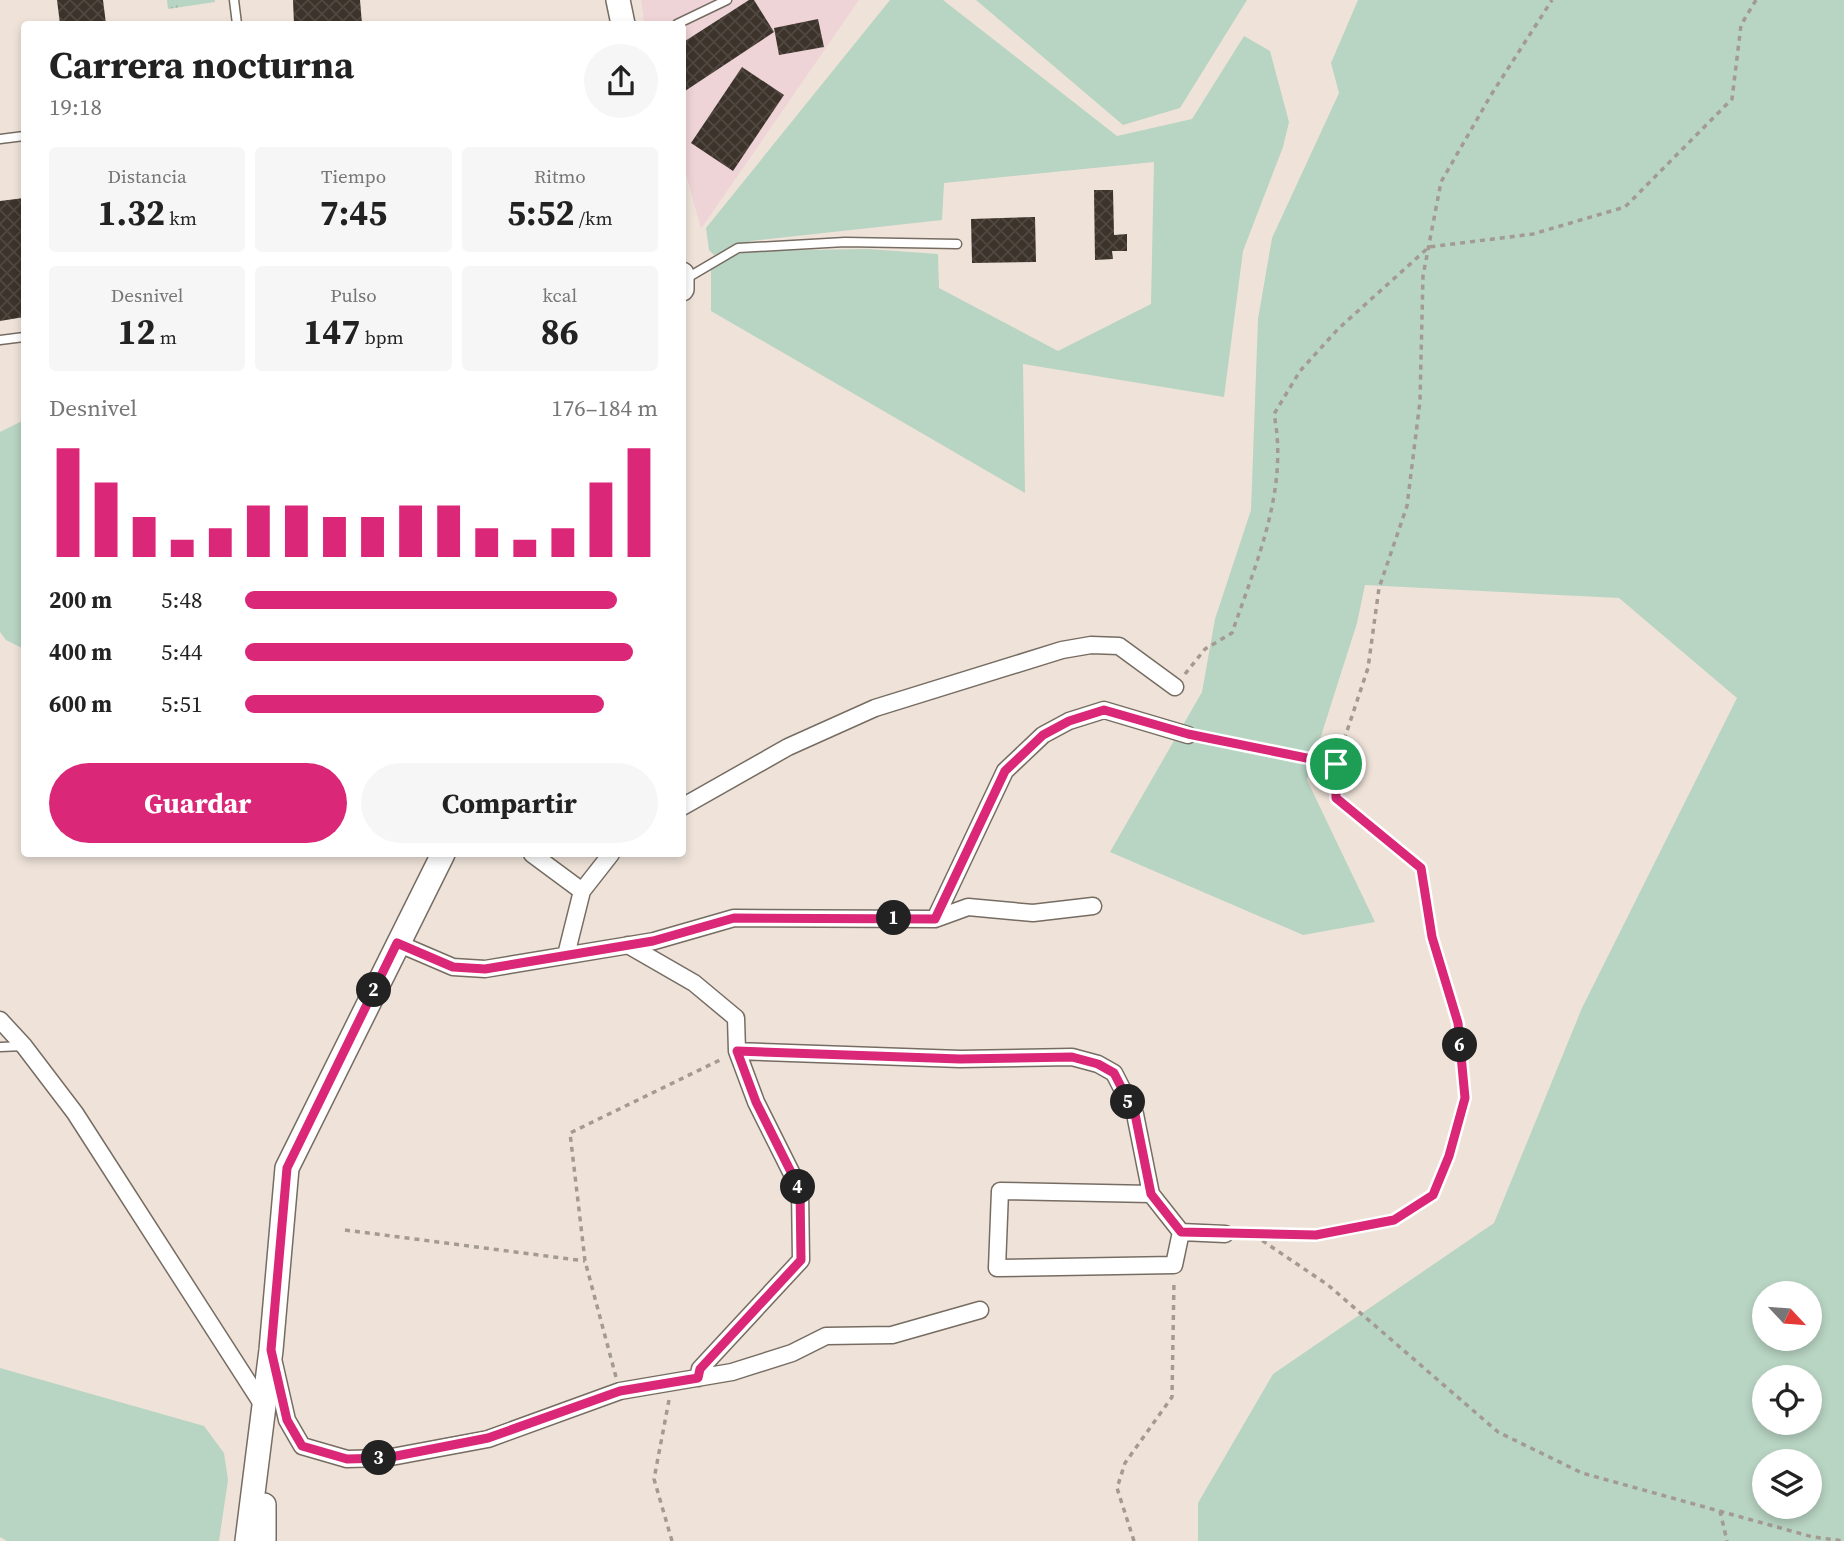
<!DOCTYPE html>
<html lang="es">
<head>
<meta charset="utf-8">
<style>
	body { margin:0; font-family:"Source Serif 4",serif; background:#f6f6f6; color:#222; height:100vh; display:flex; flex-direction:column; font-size:26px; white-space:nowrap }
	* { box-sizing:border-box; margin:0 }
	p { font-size:23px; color:#767676 }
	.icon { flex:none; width:38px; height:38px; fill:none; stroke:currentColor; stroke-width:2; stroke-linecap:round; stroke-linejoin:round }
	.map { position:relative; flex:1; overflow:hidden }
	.sheet { position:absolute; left:21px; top:21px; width:665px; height:836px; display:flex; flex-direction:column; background:#fff; border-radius:7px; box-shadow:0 4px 10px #0003 }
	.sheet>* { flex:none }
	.needle { width:46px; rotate:116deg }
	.tools { position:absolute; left:1752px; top:1281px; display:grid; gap:14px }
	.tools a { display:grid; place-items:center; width:70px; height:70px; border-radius:50%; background:#fff; box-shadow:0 4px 10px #0003; font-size:35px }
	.pin { position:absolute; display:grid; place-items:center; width:60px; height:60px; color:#fff; margin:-30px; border:4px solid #fff; border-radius:50%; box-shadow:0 2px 7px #0007 }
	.km { position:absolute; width:35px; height:35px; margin:-18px; border-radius:50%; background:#222; color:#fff; font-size:19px; line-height:35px; text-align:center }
	.round { display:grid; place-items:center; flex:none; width:74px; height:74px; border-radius:37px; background:#f6f6f6 }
	.headline { display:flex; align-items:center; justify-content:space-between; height:119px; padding:0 28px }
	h1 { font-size:38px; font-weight:700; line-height:52px }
	.figures { display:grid; grid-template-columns:repeat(3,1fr); gap:10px; height:119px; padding:7px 28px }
	.figures div { display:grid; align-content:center; border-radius:7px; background:#f6f6f6; text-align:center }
	.figures b { font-size:35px; font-weight:700 }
	.figures small { font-size:19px; font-weight:400 }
	.figures p { font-size:19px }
	.chart { height:196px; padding:14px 28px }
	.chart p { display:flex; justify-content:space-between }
	.chart svg { width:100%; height:126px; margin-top:7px; stroke:#db2777; stroke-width:6 }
	.button { display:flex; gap:14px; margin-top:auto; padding:14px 28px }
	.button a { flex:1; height:80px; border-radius:42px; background:#db2777; color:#fff; font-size:28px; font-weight:700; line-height:80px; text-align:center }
	.button a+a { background:#f6f6f6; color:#222 }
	ul { padding:0 28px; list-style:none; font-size:23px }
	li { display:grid; grid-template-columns:112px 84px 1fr; align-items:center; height:52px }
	li i { height:18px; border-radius:9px; background:#db2777 }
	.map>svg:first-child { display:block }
</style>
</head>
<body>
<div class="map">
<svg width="1844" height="1541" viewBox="0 0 1844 1541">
	<defs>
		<pattern id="park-tufts" width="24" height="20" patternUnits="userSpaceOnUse" patternTransform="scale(1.75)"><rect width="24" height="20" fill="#b8d4c3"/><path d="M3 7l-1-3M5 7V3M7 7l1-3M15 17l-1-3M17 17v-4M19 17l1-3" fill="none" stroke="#9eb6a7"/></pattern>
		<pattern id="building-cross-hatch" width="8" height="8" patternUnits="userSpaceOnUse" patternTransform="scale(1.75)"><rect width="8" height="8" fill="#3c332b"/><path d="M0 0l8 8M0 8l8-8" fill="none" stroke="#504841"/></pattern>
	</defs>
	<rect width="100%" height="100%" fill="#efe3d9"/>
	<path fill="#efd4d7" d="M641 0H859L701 229 683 163 682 24H644Z"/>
	<path fill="#b8d4c3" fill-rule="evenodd" d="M890 0H943L1117 136 1192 119 1244 36 1270 51 1289 122 1283 147 1243 251 1224 397 1023 364 1025 493 711 311V267L738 254 752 251 868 249 938 254 939 288 1058 351 1151 304 1154 162 944 183 942 220 751 241 714 255 709 250 706 228Z
		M976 0H1247L1180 108 1123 125Z
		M1358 0H1844V1541H1198V1503L1273 1374 1494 1223 1582 1008 1737 698 1619 598 1365 585 1357 623 1307 780 1375 922 1303 935 1110 852 1202 692 1215 619 1251 510 1258 319 1272 238 1339 93 1331 63ZM1764 1293H1810V1339H1764ZM1764 1377H1810V1423H1764ZM1764 1461H1810V1507H1764Z
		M24 420V649L6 640 0 632V432Z
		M0 1368 204 1426 224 1453 228 1480 219 1541H7L0 1537Z"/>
	<path fill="url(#park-tufts)" d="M167 0H215V2L168 9Z"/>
	<path fill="url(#building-cross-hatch)" d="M57 0H103L106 24H60Z
		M293 0H360L362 24H294Z
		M749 0H754L774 32 682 93V43Z
		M818 19 824 47 779 55 774 28Z
		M742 67 784 95 733 171 691 143Z
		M1094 190H1113L1114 235 1127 234V251H1112L1113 259 1095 260Z
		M24 198V317L0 321V201Z
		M1035 217 1036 262 972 263 971 219Z"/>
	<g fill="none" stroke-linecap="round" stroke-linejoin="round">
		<defs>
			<path id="service" d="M234 0 237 24
				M677 24 727 0
				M0 139 24 136
				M687 278 738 248 845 242 957 244
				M0 340 24 337
				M0 1047 24 1046"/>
			<path id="minor" d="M682 807 788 747 875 708 1062 650 1091 645 1119 646 1175 687
				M532 854 582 891 566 955
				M582 891 611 854
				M935 919 1005 771 1043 735 1069 721 1104 710 1188 735
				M397 943 453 967 485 969 654 941 734 918 935 919 968 907 1033 913 1093 906
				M628 945 694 983 736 1018 737 1051 756 1102 800 1190 801 1260 712 1356 700 1369 698 1378
				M0 1020 24 1046 75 1113 264 1407
				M737 1051 960 1059 1072 1057 1098 1064 1114 1073 1135 1114 1151 1194 1181 1232 1225 1234
				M1151 1194 1000 1191 997 1268 1174 1265 1181 1232
				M274 1363 287 1420 302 1446 347 1459 386 1458 488 1439 620 1391 732 1372 792 1353 826 1336 892 1335 980 1310"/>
			<path id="secondary" d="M618 0 623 24
				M682 274V289
				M264 1505V1541
				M247 1541 271 1350 287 1168 443 854"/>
		</defs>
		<use href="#service" stroke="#766c62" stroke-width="11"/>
		<use href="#minor" stroke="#766c62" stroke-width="19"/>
		<use href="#secondary" stroke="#766c62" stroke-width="26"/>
		<path stroke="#a39a92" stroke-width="3.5" stroke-dasharray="5 5" stroke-linecap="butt" d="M1185 674 1205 649 1232 633C1256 563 1289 489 1274 414L1300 371 1338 329 1429 247 1533 234 1625 207 1732 99 1741 25 1756 0
			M1203 738 1336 764
			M345 1230 585 1261
			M1239 1234 1316 1235 1394 1220 1433 1195 1449 1156 1465 1098 1458 1023 1432 937 1421 868 1336 798V764L1368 668 1379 588 1407 506 1420 401 1423 276 1441 182 1491 95 1552 0
			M1254 1235 1328 1285 1498 1432 1582 1473 1813 1537 1844 1541
			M616 1377 585 1261 570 1133 722 1059
			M669 1400 654 1479 672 1541
			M1720 1511 1727 1541
			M1134 1541 1117 1488 1125 1463 1172 1397 1174 1281"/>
		<use href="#service" stroke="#fff" stroke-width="8"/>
		<use href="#minor" stroke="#fff" stroke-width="16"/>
		<use href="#secondary" stroke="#fff" stroke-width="23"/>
	</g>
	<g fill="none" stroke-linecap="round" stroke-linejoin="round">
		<defs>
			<path id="route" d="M1104 710 1188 734 1336 764V798L1421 868 1432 937 1458 1023 1465 1098 1449 1156 1433 1195 1394 1220 1316 1235 1181 1232 1151 1194 1135 1114 1114 1073 1098 1064 1072 1057 960 1059 737 1051 756 1102 800 1190 801 1260 712 1356 700 1369 698 1378 620 1391 488 1438 386 1458 347 1459 302 1446 287 1420 271 1350 287 1168 397 943 453 967 485 969 653 941 734 918 935 919 1005 771 1043 735 1069 721Z"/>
		</defs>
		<use href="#route" stroke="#fff" stroke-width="14"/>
		<use href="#route" stroke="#db2777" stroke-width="9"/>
	</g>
</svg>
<div class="tools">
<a><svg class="needle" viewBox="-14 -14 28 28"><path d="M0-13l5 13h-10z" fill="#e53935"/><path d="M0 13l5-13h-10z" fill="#767676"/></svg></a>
<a><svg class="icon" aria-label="locate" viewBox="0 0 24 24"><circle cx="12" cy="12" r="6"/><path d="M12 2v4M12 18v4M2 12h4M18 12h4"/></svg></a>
<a><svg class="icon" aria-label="layers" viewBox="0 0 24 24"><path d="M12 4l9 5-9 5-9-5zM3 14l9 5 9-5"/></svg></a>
</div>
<div class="pin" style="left:1336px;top:764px;background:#1e9e55"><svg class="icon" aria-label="arrive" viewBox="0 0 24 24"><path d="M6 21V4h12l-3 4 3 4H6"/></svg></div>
<b class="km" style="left:894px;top:918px">1</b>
<b class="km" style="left:374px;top:990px">2</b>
<b class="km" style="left:379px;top:1458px">3</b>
<b class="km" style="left:798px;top:1187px">4</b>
<b class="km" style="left:1128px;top:1102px">5</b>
<b class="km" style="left:1460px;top:1045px">6</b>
<section class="sheet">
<div class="headline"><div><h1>Carrera nocturna</h1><p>19:18</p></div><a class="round"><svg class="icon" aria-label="share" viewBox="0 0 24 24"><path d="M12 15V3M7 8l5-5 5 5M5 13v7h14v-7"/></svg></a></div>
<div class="figures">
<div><p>Distancia</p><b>1.32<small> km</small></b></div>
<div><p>Tiempo</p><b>7:45</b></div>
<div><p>Ritmo</p><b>5:52<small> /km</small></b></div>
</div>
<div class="figures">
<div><p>Desnivel</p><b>12<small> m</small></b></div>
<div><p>Pulso</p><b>147<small> bpm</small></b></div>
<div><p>kcal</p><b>86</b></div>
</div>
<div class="chart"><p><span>Desnivel</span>176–184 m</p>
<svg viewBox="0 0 160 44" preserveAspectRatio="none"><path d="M5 44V6M15 44V18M25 44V30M35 44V38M45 44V34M55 44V26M65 44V26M75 44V30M85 44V30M95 44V26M105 44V26M115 44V34M125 44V38M135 44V34M145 44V18M155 44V6"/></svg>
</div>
<ul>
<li><b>200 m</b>5:48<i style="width:90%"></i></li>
<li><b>400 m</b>5:44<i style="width:94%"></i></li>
<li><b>600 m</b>5:51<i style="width:87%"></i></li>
</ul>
<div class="button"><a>Guardar</a><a>Compartir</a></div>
</section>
</div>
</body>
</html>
